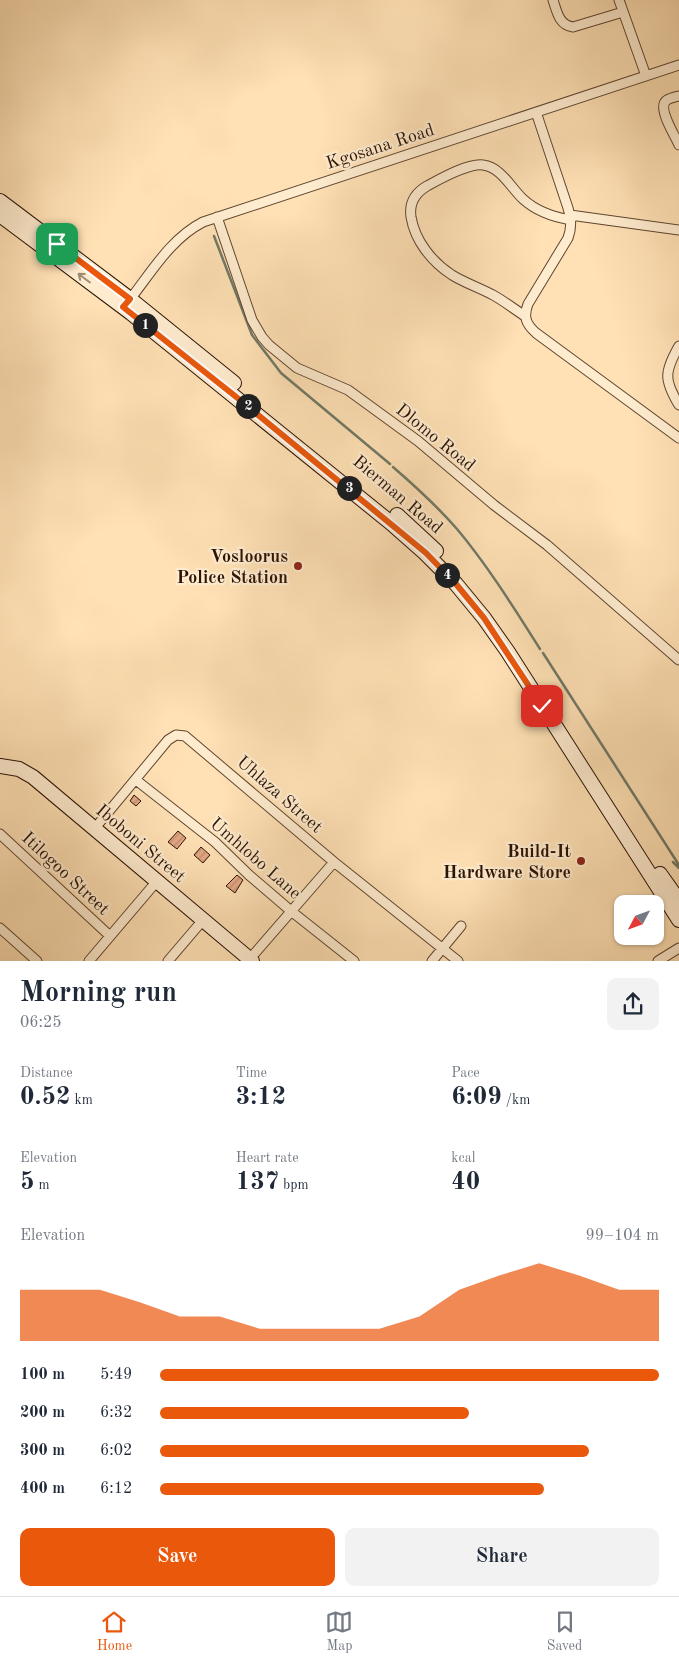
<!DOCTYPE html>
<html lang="en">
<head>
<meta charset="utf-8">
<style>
	body { margin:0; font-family:"Old Standard TT",serif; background:#f2f2f3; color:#1f2937; height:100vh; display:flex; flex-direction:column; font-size:19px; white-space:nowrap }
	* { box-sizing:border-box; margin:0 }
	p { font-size:16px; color:#747a83 }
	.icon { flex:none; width:28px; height:28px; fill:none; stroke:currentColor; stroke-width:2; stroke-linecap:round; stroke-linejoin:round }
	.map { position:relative; height:961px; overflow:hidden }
	.panel { display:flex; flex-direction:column; background:#fff; flex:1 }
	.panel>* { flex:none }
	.needle { width:32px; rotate:229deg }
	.fabs { position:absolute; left:614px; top:895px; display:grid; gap:10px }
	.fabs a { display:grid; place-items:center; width:50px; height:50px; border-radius:10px; background:#fff; box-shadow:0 1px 4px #0004; font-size:25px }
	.pin { position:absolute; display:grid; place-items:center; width:42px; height:42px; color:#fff; margin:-21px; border-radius:10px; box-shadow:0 2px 8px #0006 }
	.km { position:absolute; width:25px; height:25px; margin:-12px; border-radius:50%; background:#222; color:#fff; font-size:14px; line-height:25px; text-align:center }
	.round { display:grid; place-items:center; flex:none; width:52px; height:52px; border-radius:10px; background:#f2f2f3 }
	.summary { display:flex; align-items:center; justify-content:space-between; height:85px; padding:0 20px }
	h1 { font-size:28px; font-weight:800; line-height:38px }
	.metrics { display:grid; grid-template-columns:repeat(3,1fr); gap:8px; height:85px; padding:5px 20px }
	.metrics div { display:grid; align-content:center }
	.metrics b { font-size:25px; font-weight:800 }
	.metrics small { font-size:14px; font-weight:400 }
	.metrics p { font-size:14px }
	.chart { height:140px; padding:10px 20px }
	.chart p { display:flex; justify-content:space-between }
	.chart svg { width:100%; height:90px; margin-top:5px; fill:#ea580c; opacity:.7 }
	.action { display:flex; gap:10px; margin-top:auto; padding:10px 20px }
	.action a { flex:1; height:58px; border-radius:10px; background:#ea580c; color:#fff; font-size:20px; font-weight:800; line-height:58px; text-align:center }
	.action a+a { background:#f2f2f3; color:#1f2937 }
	ul { padding:0 20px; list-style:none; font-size:16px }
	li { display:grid; grid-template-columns:80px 60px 1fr; align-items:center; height:38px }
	li i { height:12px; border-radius:6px; background:#ea580c }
	.dock { display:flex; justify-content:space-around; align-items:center; height:70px; border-top:1px solid #e0e1e3; background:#fff; font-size:14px; color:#747a83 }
	.dock a { display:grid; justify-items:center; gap:2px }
	.dock .active { color:#ea580c }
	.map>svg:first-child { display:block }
</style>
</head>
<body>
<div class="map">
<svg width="679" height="961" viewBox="0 0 679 961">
	<defs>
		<pattern id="building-hatch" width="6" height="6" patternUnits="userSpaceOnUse" patternTransform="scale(1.25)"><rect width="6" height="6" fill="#e4a784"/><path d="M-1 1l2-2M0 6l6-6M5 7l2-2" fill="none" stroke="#c48f70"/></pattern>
	</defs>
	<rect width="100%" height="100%" fill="#ffe1b5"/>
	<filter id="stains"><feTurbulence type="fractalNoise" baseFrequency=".004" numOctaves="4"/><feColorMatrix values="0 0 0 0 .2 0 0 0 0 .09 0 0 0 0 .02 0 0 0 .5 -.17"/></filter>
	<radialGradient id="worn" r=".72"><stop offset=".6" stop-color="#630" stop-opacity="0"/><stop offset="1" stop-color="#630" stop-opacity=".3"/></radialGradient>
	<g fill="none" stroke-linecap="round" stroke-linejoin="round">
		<path stroke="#717967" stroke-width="2.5" d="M214 236 252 335 281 373 390 464
			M393 467C415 486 437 506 457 529 488 566 514 608 540 649
			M543 653 679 865
			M673 862 679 868"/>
	</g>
	<path fill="url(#building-hatch)" stroke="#2a1204" d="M134 795 141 801 136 806 130 801Z
		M178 831 186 838 177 849 168 842Z
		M201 847 210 855 203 863 194 855Z
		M237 875 243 880 235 893 226 886Z"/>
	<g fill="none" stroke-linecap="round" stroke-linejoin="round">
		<defs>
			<path id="street" d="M553 0C557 12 559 25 573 27L623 12
				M619 0 646 76
				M679 96C675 97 670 98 667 100 656 107 675 135 679 145
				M536 112 568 208C571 219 572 227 568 238L528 304C523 317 526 324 536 333L679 438
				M570 215 679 230
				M217 217 252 320 262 337 269 345 297 368 348 390 418 441 494 505 547 545 679 660
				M128 302C151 273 170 239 203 222L679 65
				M525 316C514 309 504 301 493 295 480 288 465 283 452 275 432 262 415 241 411 217 409 203 415 193 427 186 440 179 468 163 483 165 501 167 511 188 523 199 537 212 553 217 571 220
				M679 346C664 372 664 380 679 405
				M136 780 215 842 249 875 291 911 354 961
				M95 828 168 740 176 735 185 736 334 862 458 961
				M0 834 110 936
				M0 928 37 961
				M89 961 157 881
				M168 961 203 920
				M248 961 334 862
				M432 961 461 926
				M658 961 679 948"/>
			<path id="secondary" d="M0 201 130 299 234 383
				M0 215 131 313 391 523 425 553 456 584 484 618 508 652 679 920
				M397 515 436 551
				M0 766 19 769 33 777 252 961
				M660 874 679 901"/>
		</defs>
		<use href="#street" stroke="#5f4630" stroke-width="11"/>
		<use href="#secondary" stroke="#2a1204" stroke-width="16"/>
		<use href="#street" stroke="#ffeccf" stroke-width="9"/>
		<use href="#secondary" stroke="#ffeccf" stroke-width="14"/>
	</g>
	<defs><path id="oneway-shaft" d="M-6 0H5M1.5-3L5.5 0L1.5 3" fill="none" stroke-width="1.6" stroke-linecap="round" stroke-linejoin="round" transform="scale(1.25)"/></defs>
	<use stroke="#9f8a74" href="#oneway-shaft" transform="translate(84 278) rotate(-143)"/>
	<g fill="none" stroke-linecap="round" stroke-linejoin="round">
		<defs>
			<path id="route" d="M57 244 130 299 123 307 235 396 426 553 456 584 484 618 542 706"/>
		</defs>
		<use href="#route" stroke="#fff" stroke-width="10"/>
		<use href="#route" stroke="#ea580c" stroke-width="6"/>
	</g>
	<g fill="#8f2418" stroke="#ffeccf" stroke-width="2">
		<circle cx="298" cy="566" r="5"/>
		<circle cx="581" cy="861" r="5"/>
	</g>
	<g text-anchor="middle" stroke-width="4.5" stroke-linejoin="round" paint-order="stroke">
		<g font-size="18" fill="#2a1204" stroke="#ffeccf">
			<text transform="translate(380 146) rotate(-18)" y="6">Kgosana Road</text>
			<text transform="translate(436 437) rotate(39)" y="6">Dlomo Road</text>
			<text transform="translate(398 494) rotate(40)" y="6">Bierman Road</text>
			<text transform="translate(280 794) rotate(41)" y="6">Uhlaza Street</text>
			<text transform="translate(141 843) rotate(40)" y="6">Iboboni Street</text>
			<text transform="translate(256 858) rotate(41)" y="6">Umhlobo Lane</text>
			<text transform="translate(66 873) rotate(43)" y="6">Itilogoo Street</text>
		</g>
		<g font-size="18" font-weight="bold" fill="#2a1204" stroke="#ffeccf" text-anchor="end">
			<text x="288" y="562">Vosloorus<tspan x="288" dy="21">Police Station</tspan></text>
			<text x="571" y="857">Build-It<tspan x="571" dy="21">Hardware Store</tspan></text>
		</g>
	</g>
	<rect width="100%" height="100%" filter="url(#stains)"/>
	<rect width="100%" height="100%" fill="url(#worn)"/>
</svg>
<div class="fabs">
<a><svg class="needle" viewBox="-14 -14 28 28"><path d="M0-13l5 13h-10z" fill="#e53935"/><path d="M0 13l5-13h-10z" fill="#747a83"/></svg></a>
</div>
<div class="pin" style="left:57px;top:244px;background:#1e9e55"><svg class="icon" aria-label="arrive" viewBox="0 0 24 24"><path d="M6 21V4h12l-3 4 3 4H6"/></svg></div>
<div class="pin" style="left:542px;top:706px;background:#d93025"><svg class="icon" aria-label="check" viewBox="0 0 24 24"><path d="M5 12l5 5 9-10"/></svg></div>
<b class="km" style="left:145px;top:325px">1</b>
<b class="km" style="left:248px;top:406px">2</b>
<b class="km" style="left:349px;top:488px">3</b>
<b class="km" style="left:447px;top:575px">4</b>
</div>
<section class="panel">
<div class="summary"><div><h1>Morning run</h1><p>06:25</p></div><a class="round"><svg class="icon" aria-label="share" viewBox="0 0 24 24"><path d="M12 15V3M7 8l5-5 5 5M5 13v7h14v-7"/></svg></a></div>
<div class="metrics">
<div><p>Distance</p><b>0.52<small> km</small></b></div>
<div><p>Time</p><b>3:12</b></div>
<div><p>Pace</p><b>6:09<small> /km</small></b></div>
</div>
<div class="metrics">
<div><p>Elevation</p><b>5<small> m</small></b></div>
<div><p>Heart rate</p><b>137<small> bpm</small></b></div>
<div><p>kcal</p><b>40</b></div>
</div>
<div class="chart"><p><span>Elevation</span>99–104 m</p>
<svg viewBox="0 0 160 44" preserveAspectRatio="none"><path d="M0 44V19L10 19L20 19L30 25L40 32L50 32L60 38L70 38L80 38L90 38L100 32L110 19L120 12L130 6L140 12L150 19L160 19V44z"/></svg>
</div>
<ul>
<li><b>100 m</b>5:49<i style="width:100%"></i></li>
<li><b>200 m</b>6:32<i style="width:62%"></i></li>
<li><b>300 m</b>6:02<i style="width:86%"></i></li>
<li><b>400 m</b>6:12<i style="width:77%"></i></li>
</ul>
<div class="action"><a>Save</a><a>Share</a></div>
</section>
<nav class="dock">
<a class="active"><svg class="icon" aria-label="home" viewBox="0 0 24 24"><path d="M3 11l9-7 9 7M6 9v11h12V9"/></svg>Home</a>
<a><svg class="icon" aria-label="map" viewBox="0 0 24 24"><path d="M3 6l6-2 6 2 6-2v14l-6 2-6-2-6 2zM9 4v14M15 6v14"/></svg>Map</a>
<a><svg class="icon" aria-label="saved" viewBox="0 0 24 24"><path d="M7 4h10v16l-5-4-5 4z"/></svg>Saved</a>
</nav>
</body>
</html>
